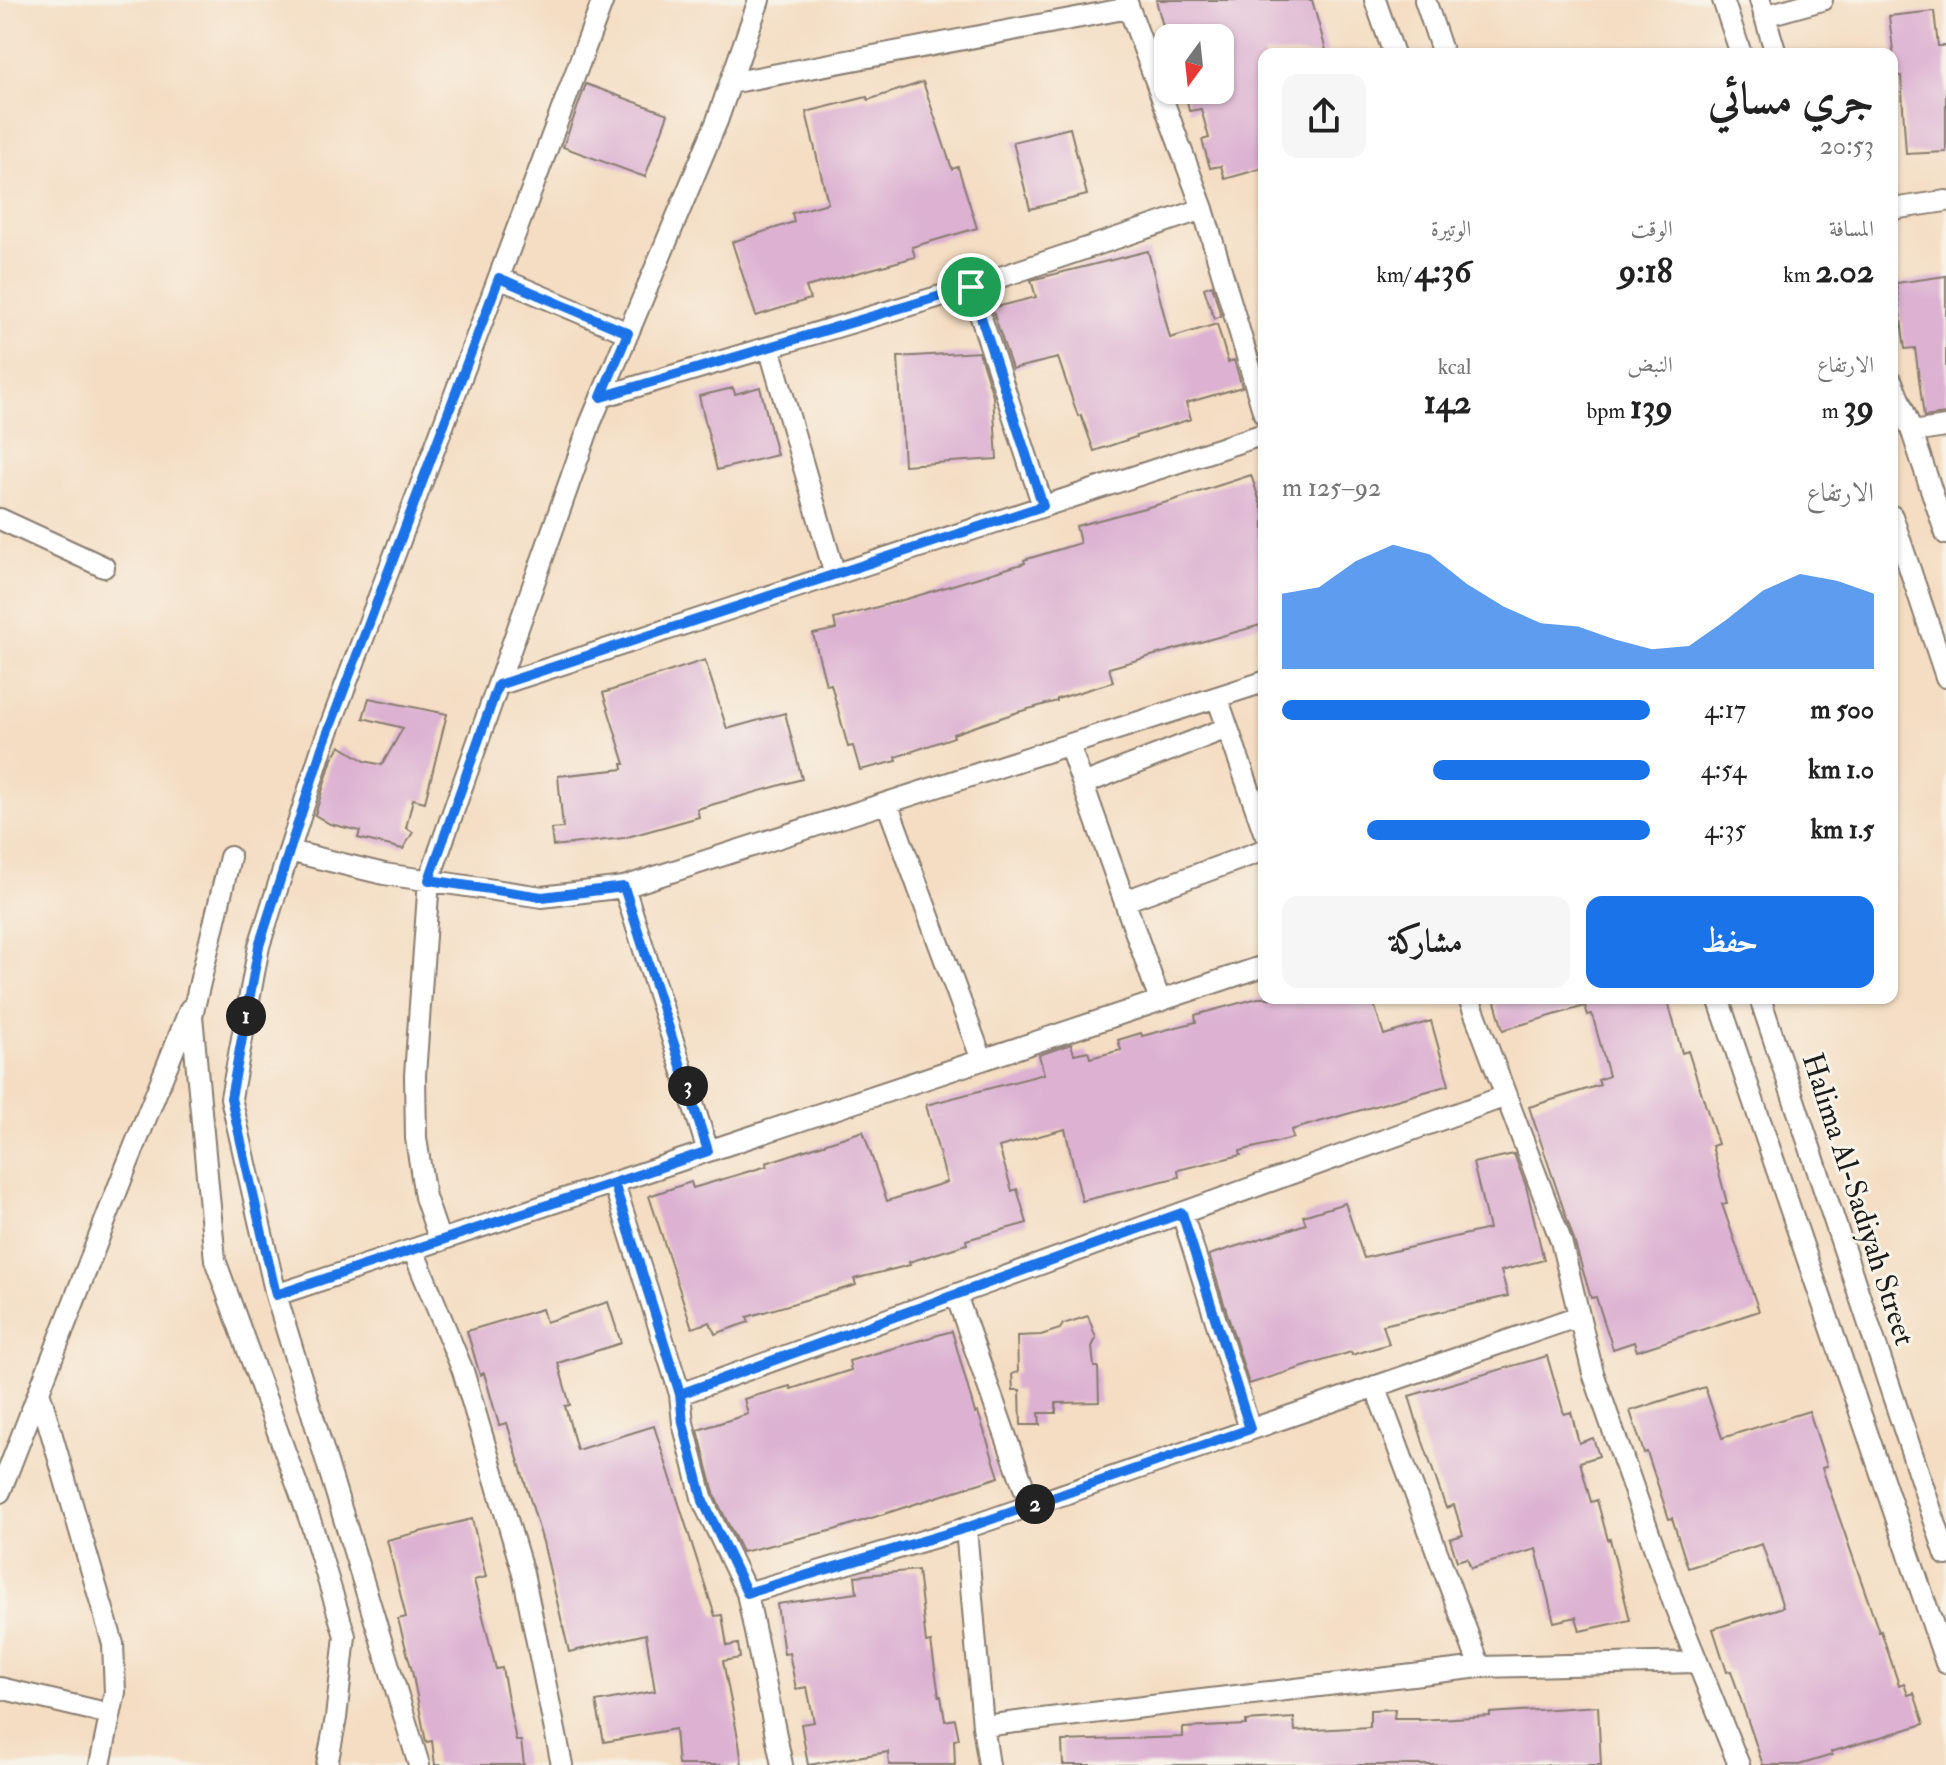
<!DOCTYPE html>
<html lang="ar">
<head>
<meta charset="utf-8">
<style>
	body { margin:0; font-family:"IM FELL Double Pica",Amiri,serif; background:#f6f6f6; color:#222; direction:rtl; height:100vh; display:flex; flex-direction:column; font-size:30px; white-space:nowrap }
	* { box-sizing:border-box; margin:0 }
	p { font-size:26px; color:#767676 }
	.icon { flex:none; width:44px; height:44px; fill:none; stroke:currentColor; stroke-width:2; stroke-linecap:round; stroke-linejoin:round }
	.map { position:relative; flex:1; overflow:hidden; direction:ltr }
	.panel { position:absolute; left:1258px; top:48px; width:640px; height:956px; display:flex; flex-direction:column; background:#fff; border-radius:16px; box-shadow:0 2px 6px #0004; direction:rtl }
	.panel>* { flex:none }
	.needle { width:52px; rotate:195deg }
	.fabs { position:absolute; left:1154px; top:24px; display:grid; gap:16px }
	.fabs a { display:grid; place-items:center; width:80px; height:80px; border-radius:16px; background:#fff; box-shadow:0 2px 6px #0004; font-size:40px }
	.pin { position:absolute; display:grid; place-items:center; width:68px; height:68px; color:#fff; margin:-34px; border:4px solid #fff; border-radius:50%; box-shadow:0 2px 8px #0007 }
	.km { position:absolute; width:40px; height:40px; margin:-20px; border-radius:50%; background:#222; color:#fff; font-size:22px; line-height:40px; text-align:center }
	.round { display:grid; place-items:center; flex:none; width:84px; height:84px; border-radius:16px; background:#f6f6f6 }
	.overview { display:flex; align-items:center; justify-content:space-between; height:136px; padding:0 24px }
	h1 { font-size:44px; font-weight:700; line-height:60px }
	.stats { display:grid; grid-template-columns:repeat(3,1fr); gap:12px; height:136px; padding:8px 24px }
	.stats div { display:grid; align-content:center }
	.stats b { font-size:34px; font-weight:700 }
	.stats small { font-size:22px; font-weight:400 }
	.stats p { font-size:22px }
	.chart { height:224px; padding:16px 24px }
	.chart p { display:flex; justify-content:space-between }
	.chart svg { width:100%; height:144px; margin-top:8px; fill:#1a73e8; opacity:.7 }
	.cta { display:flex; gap:16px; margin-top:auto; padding:16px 24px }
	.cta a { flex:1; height:92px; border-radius:16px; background:#1a73e8; color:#fff; font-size:32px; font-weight:700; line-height:92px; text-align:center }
	.cta a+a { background:#f6f6f6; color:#222 }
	ul { padding:0 24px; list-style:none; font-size:26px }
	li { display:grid; grid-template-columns:128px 96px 1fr; align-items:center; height:60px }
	li i { height:20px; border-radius:10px; background:#1a73e8 }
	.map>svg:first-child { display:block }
</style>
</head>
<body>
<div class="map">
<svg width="1946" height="1765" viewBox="0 0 1946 1765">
	<rect width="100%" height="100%" fill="#f7f3e8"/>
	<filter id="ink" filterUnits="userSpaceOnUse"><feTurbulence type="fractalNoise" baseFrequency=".0125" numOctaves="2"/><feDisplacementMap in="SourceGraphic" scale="16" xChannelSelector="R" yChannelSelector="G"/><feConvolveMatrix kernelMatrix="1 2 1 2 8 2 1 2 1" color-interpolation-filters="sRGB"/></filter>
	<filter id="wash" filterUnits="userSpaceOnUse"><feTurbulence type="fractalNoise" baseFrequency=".006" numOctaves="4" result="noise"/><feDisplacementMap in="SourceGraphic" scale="32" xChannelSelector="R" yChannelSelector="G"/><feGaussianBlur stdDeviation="1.8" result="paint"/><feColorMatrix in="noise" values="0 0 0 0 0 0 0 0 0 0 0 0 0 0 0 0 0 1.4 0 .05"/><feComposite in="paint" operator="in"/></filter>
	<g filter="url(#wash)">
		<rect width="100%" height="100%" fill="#f4ddc2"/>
		<g id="blocks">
			<path fill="#dcb1d2" d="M1156 0H1312L1327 54H1264V168L1225 179 1221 166 1210 168 1202 140 1209 138 1201 109 1189 111 1185 90H1220V38H1166Z
				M1934 11 1938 46H1946V152L1906 154 1901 76H1896L1889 16Z
				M923 82 952 169 958 167 977 228 912 247 915 257 806 287 810 299 756 316 732 242 794 222 792 213 828 203 806 112 867 97 868 100Z
				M586 84 668 114 645 177 563 147Z
				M1070 128 1087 195 1030 209 1013 142Z
				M1148 251 1170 338 1217 324 1228 362 1234 360 1242 387 1186 403 1191 419 1136 436V437L1094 451 1081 415 1078 416 1058 358 1012 369 992 308 1036 297 1031 280Z
				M1946 276V414L1924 417 1915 348 1905 349 1896 283Z
				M1212 285 1221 316 1214 319 1204 288Z
				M979 352 993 396 997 459 904 465 898 357Z
				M760 387 777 455 717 470 699 396 733 388 735 394Z
				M1251 475 1264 514V624L1109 668 1113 682 1057 699V701L1018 712 953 734 954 737 896 757 897 761 860 770 853 746 848 747 831 684 826 685 813 634 836 629 834 619 910 598 1025 563 1024 560 1080 543 1076 526 1171 501Z
				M705 660 727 729 785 713 802 779 697 809 699 817 624 838 553 846 551 829 563 828 558 776 623 769 622 764H625L603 693Z
				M369 698 447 714 425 802 413 799 406 828 413 832 403 849 358 838 360 831 330 824 315 815 332 759 340 746 365 761 382 765 403 728 363 718Z
				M1258 998H1372L1384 1035 1431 1021 1449 1085 1291 1130 1293 1138 1240 1151 1241 1155 1178 1170 1179 1177 1082 1201 1065 1129 999 1147 1012 1191 1017 1189 1027 1223 966 1240 967 1244 909 1262 910 1265 854 1279 856 1285 747 1317 749 1322 715 1334 710 1322 692 1328 649 1196 691 1182 693 1188 767 1166 766 1163 863 1131 887 1201 947 1182 926 1105 1044 1074 1039 1055 1071 1044 1074 1054 1088 1051 1090 1058 1121 1050 1118 1040 1141 1033 1142 1036 1196 1022 1195 1015Z
				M1494 998H1667L1682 1053 1688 1051 1718 1144 1712 1146 1727 1203 1722 1204 1759 1311 1637 1351 1634 1342 1613 1349 1596 1297 1591 1298 1573 1237 1529 1107 1600 1085 1598 1080 1609 1076 1592 1014 1588 1015 1585 1006 1503 1030Z
				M1514 1154 1526 1186 1544 1260 1501 1271 1508 1296 1383 1325 1389 1344 1352 1355 1351 1352 1249 1384 1209 1255 1306 1224 1303 1216 1345 1203 1364 1258 1489 1229 1473 1163Z
				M608 1302 621 1343 558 1363 570 1405 565 1406 577 1450 654 1426 715 1616 722 1615 727 1646 738 1644 740 1658 723 1661 739 1743 742 1765H678L675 1729 604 1742 596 1702 655 1691 646 1634 569 1652 543 1542 507 1423 499 1425 484 1373 480 1375 467 1331 542 1309 546 1322Z
				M1088 1316 1096 1338 1092 1347 1094 1367H1098L1099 1402 1056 1403V1413H1039L1040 1425H1021L1020 1390H1013L1012 1374 1018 1372 1017 1336 1041 1335 1060 1329 1063 1324Z
				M952 1331 975 1413 978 1412 999 1477 834 1530 742 1552 715 1497 698 1430 748 1414 744 1399 790 1386 791 1389 851 1370 849 1361Z
				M1547 1356 1564 1414 1571 1412 1579 1443 1593 1438 1599 1456 1580 1462 1591 1502 1597 1500 1608 1540 1610 1539 1630 1620 1580 1631 1576 1617 1554 1622 1536 1549 1471 1568 1467 1558 1457 1561 1450 1539 1463 1535 1454 1505 1446 1508 1423 1442 1409 1396Z
				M1705 1387 1722 1438 1809 1411 1827 1466 1822 1468 1879 1632 1881 1631 1898 1682 1899 1686 1904 1684 1908 1695 1914 1693 1924 1724 1831 1752 1832 1755 1799 1765H1763L1731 1671 1727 1672 1713 1629 1783 1607 1762 1544 1688 1568 1672 1518 1669 1519 1647 1452 1644 1453 1630 1411Z
				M472 1519 486 1577 474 1580 496 1669 502 1668 516 1741H521L524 1765H435L432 1741 426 1742 412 1671 398 1619 406 1617 387 1540Z
				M918 1570 926 1643 931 1642 939 1696H941L945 1721 955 1719 959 1739 954 1740 955 1765H889L888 1752 808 1765 801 1724 814 1722 807 1687 796 1689 789 1653 784 1654 777 1604 857 1593 855 1576Z
				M1598 1706 1601 1765H1063L1062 1741 1183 1737V1728L1246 1725V1721L1294 1718 1295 1731 1370 1727V1710L1395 1709 1394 1718H1419V1720L1490 1716V1713Z"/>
		</g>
	</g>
	<g filter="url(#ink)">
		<use href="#blocks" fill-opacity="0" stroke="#887c6f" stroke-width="2"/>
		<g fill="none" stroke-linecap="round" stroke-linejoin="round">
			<defs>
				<path id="minor" d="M1126 0 1203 209 1264 414
					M1375 0 1394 54
					M1425 0 1443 54
					M1723 0 1741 54
					M1760 0 1776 54
					M1764 16 1822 0
					M730 83 1129 8
					M1892 209 1946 201
					M499 278 628 333
					M971 287 1043 506
					M769 347 835 575
					M1892 382 1912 432 1946 534
					M601 397 971 287 1203 209
					M1912 432 1946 427
					M1892 516 1946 677
					M0 519 104 567
					M498 685 1264 434
					M1217 697 1264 832
					M1069 745 1160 1001
					M1083 784 1227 728
					M887 803 982 1060
					M289 851 384 874 542 897 624 887 1264 682
					M230 857 192 1016 215 1260 311 1523 345 1636 336 1718 327 1765
					M624 887 708 1151
					M1125 901 1264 850
					M1469 998 1561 1241 1593 1373 1674 1604 1739 1765
					M1718 998 1946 1663
					M1760 998 1946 1555
					M614 1183 680 1394 683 1423 703 1501 747 1593 782 1765
					M1182 1213 1250 1429
					M440 1241 425 1197 416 1138 415 1075 429 880 590 424 717 121 759 0
					M413 1250 463 1371 523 1573 562 1765
					M276 1295 1264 966
					M956 1295 1030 1505
					M1375 1386 1480 1667
					M39 1391 113 1644 115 1692 100 1765
					M680 1394 1506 1096
					M0 1492 125 1170 190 1009
					M966 1528 983 1726 989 1765
					M747 1593 966 1528 1579 1316
					M0 1688 110 1714
					M983 1726 1480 1667 1697 1662
					M419 1765 276 1295 231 1098 259 946 322 748 603 0"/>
			</defs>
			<use href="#minor" stroke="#887c6f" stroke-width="24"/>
			<use href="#minor" stroke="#fff" stroke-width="20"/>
		</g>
	</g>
	<g fill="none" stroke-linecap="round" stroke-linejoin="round" filter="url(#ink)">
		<defs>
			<path id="route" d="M971 287 601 397 628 333 499 278 322 748 259 946 231 1098 276 1295 614 1183 680 1394 683 1423 703 1501 747 1593 966 1528 1250 1429 1182 1213 680 1394 614 1183 708 1151 624 887 542 897 429 880 498 685 1043 506 971 287"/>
		</defs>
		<use href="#route" stroke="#fff" stroke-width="16"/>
		<use href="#route" stroke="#1a73e8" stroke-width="10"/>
	</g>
	<g text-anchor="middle" stroke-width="6" stroke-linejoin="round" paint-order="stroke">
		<g font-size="30" fill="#1c1c1c" stroke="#f7f3e8">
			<text transform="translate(1859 1199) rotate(72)" y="10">Halima Al-Sadiyah Street</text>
		</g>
	</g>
</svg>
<div class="fabs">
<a><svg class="needle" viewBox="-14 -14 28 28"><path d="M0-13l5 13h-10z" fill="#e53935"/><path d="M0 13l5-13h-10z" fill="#767676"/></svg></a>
</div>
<div class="pin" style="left:971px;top:287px;background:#1e9e55"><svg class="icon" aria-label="arrive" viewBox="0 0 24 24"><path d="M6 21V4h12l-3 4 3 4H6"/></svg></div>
<b class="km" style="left:246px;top:1016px">1</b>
<b class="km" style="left:1035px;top:1504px">2</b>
<b class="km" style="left:688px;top:1086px">3</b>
<section class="panel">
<div class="overview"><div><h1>جري مسائي</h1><p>20:53</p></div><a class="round"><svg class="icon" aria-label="share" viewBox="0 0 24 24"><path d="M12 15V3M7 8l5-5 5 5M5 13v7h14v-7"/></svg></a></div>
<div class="stats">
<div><p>المسافة</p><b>2.02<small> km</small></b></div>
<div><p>الوقت</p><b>9:18</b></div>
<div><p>الوتيرة</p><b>4:36<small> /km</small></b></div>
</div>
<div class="stats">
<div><p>الارتفاع</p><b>39<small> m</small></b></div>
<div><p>النبض</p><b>139<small> bpm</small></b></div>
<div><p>kcal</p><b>142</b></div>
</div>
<div class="chart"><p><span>الارتفاع</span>92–125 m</p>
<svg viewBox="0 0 160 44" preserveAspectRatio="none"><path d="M0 44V21L10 19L20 11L30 6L40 9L50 18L60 25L70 30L80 31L90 35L100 38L110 37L120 29L130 20L140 15L150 17L160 21V44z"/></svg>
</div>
<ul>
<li><b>500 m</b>4:17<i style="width:100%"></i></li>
<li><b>1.0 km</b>4:54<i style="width:59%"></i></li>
<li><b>1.5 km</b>4:35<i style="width:77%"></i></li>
</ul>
<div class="cta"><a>حفظ</a><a>مشاركة</a></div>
</section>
</div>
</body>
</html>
